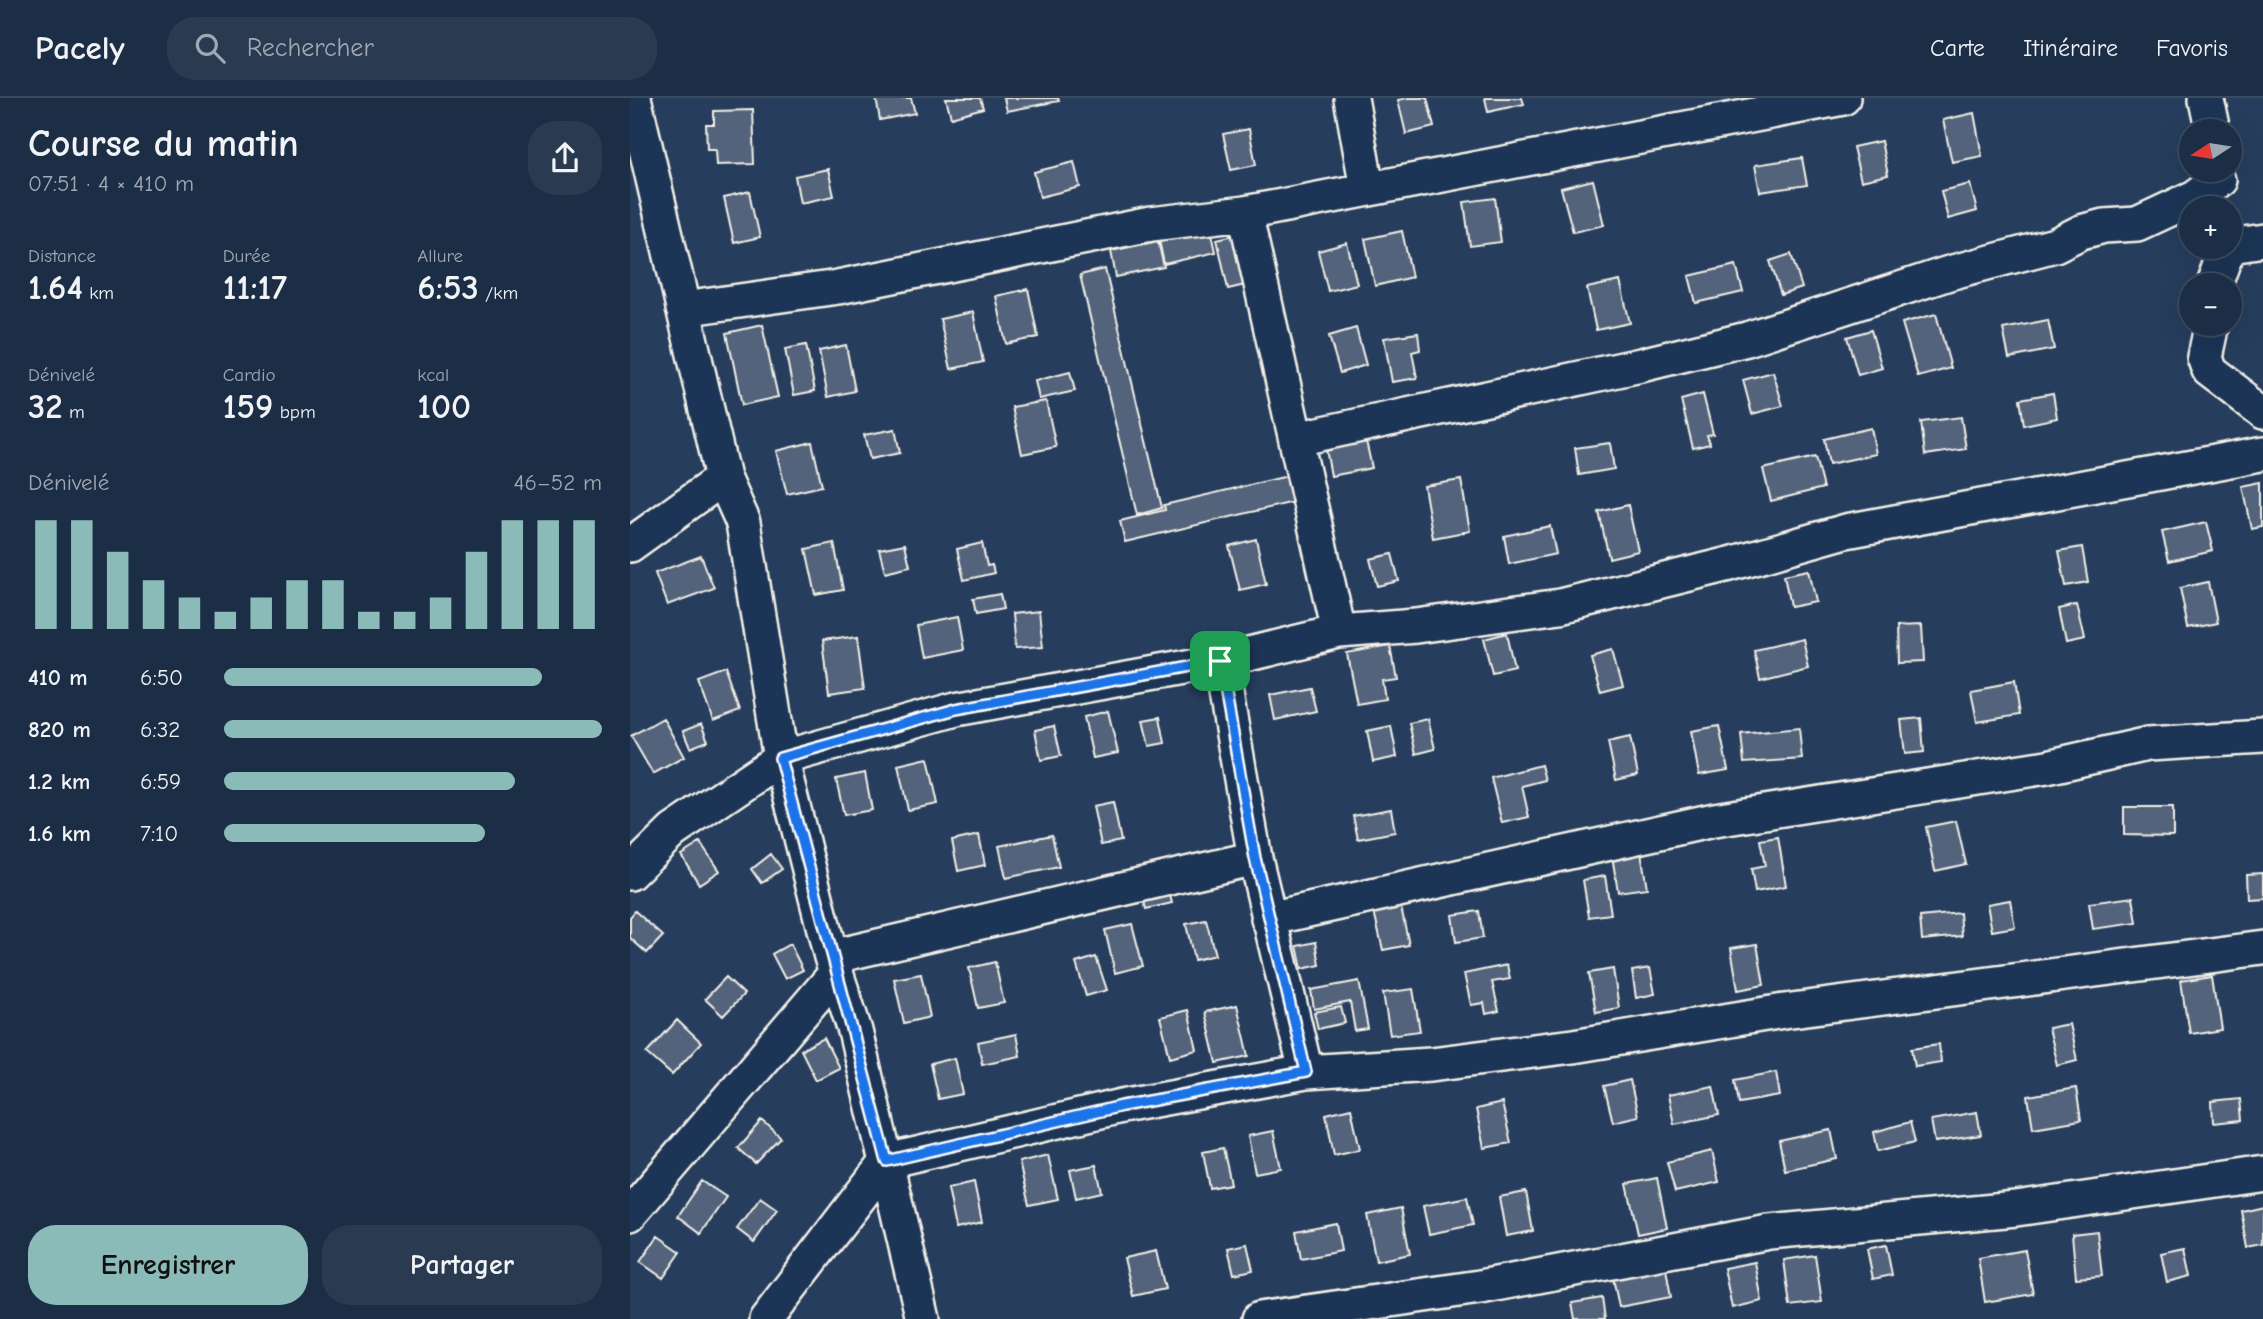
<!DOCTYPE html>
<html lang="fr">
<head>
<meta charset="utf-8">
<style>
	body { margin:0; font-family:"Comic Neue",sans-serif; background:#293a51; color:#f1f3f6; height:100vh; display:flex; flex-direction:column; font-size:26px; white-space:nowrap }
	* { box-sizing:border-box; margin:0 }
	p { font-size:23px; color:#a0a8b3 }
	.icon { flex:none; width:38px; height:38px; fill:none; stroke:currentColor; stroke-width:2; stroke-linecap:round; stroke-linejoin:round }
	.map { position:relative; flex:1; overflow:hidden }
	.sheet { display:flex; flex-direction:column; background:#1c2e46; width:630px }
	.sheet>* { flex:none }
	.needle { width:46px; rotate:258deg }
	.fabs { position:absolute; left:1549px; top:21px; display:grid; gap:14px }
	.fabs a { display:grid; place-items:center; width:63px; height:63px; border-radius:50%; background:#1c2e46; box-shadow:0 7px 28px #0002,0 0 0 2px #3a4a5f; font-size:35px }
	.pin { position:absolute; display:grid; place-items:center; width:60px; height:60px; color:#fff; margin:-30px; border-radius:14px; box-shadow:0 4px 10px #0006 }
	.round { display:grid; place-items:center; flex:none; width:74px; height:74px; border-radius:28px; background:#293a51 }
	.summary { display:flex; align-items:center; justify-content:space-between; height:119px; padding:0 28px }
	h1 { font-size:38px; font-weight:800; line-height:52px }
	.stats { display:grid; grid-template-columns:repeat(3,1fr); gap:10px; height:119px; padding:7px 28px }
	.stats div { display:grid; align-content:center }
	.stats b { font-size:35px; font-weight:800 }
	.stats small { font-size:19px; font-weight:400 }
	.stats p { font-size:19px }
	.chart { height:196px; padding:14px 28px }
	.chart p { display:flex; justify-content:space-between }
	.chart svg { width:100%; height:126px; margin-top:7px; stroke:#8bbbb9; stroke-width:6 }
	.button { display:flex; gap:14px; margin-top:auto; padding:14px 28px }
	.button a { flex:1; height:80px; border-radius:28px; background:#8bbbb9; color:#111; font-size:28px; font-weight:800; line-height:80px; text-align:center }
	.button a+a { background:#293a51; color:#f1f3f6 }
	ul { padding:0 28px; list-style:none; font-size:23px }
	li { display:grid; grid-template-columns:112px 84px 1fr; align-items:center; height:52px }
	li i { height:18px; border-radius:9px; background:#8bbbb9 }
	header { display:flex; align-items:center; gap:42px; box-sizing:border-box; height:98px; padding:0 35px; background:#1c2e46; border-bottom:2px solid #3a4a5f }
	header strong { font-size:33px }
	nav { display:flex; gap:38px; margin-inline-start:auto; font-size:24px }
	.search { width:490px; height:63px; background:#293a51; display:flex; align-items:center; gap:18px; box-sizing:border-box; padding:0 24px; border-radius:28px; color:#a0a8b3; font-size:26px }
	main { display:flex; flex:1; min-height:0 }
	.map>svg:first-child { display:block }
</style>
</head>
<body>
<header>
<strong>Pacely</strong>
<div class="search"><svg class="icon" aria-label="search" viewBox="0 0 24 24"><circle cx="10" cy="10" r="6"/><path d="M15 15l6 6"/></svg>Rechercher</div>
<nav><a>Carte</a><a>Itinéraire</a><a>Favoris</a></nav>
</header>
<main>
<section class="sheet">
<div class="summary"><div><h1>Course du matin</h1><p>07:51 · 4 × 410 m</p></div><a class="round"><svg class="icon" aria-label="share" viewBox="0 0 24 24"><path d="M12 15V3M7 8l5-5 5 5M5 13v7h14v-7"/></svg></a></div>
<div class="stats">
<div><p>Distance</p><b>1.64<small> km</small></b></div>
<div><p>Durée</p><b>11:17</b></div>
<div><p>Allure</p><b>6:53<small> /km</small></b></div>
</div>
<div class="stats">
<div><p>Dénivelé</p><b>32<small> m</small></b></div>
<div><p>Cardio</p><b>159<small> bpm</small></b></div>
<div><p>kcal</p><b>100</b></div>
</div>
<div class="chart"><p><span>Dénivelé</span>46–52 m</p>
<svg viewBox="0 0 160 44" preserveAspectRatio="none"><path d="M5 44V6M15 44V6M25 44V17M35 44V27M45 44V33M55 44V38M65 44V33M75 44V27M85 44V27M95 44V38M105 44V38M115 44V33M125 44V17M135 44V6M145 44V6M155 44V6"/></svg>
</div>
<ul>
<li><b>410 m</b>6:50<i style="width:84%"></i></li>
<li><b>820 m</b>6:32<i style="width:100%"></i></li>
<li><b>1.2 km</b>6:59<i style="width:77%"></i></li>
<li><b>1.6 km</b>7:10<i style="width:69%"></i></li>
</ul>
<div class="button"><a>Enregistrer</a><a>Partager</a></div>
</section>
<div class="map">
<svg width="1633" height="1221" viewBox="0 0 1633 1221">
	<rect width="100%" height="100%" fill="#263d5d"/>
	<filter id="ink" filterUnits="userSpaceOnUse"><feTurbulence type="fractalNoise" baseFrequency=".0143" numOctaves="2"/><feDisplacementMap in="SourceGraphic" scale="14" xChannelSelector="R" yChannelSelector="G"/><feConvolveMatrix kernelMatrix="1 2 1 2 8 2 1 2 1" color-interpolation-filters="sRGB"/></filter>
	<g filter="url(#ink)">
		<path fill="#52647b" stroke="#f4f1e8" stroke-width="2" d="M246 0H281L285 15 250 22Z
			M316 0H350L353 10 321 19Z
			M374 0H428L429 3 377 13Z
			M778 0H797L804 29 776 36 768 2Z
			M855 0H892L894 6 858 14Z
			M123 12 125 66 86 67 85 51H77L76 26H84V13Z
			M1344 15 1352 58 1322 64 1313 22Z
			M619 31 626 67 601 72 593 36Z
			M1251 43 1258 77 1231 83 1223 49Z
			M1172 60 1177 87 1130 94 1125 67Z
			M444 64 450 89 410 99 404 74Z
			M198 71 204 98 170 105 165 78Z
			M963 82 974 127 943 134 931 90Z
			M1340 86 1347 113 1318 121 1311 93Z
			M120 94 130 139 104 145 94 100Z
			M865 100 871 144 840 148 834 104Z
			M581 131 586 154 534 166 529 142Z
			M772 133 782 179 745 188 735 141Z
			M604 137 615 187 598 191 587 141Z
			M528 143 534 169 486 179 481 153Z
			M717 145 727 186 698 193 688 153Z
			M1161 156 1172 190 1151 197 1140 163Z
			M1106 167 1113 194 1066 205 1059 178Z
			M475 171 532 410 507 417 450 177Z
			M990 183 1000 225 966 232 957 190Z
			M398 191 408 239 376 246 366 198Z
			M343 214 353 264 321 271 310 221Z
			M1306 216 1321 270 1288 279 1272 225Z
			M1418 222 1424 251 1379 260 1373 231Z
			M132 227 148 299 112 307 97 235Z
			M726 230 736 267 710 275 699 238Z
			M1241 232 1252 270 1228 277 1217 239Z
			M788 235 790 252 782 254 787 280 762 284 754 240Z
			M176 247 185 293 164 297 155 251Z
			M216 247 225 293 198 299 189 253Z
			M440 274 445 293 409 301 405 283Z
			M1143 274 1153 308 1122 316 1113 282Z
			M1423 295 1427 320 1394 327 1390 301Z
			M1073 296 1083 336 1077 337 1080 346 1063 350 1051 302Z
			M416 303 426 349 392 356 382 309Z
			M1331 319 1336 351 1295 357 1291 324Z
			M1241 330 1246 356 1199 366 1194 341Z
			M265 331 270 355 240 361 234 337Z
			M736 343 742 370 701 378 696 351Z
			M182 344 192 388 157 396 146 353Z
			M980 345 984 371 949 377 945 350Z
			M1185 359 1193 390 1141 403 1133 371Z
			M662 377 668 403 495 444 490 423 535 412 534 407Z
			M831 382 840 433 803 440 794 388Z
			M1633 385V429L1622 431 1613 389Z
			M998 407 1008 453 979 460 969 414Z
			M1576 424 1583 453 1539 463 1532 434Z
			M920 428 926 456 879 466 874 438Z
			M626 441 636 486 610 492 599 448Z
			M204 445 213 492 186 497 176 451Z
			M352 445 357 468 362 467 364 475 334 482 327 451Z
			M275 446 280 468 255 474 249 451Z
			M1452 449 1458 484 1436 488 1429 453Z
			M762 456 769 483 747 488 740 461Z
			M71 458 84 490 37 507 25 475Z
			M1179 472 1186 504 1160 509 1154 477Z
			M1578 484 1586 524 1558 530 1550 490Z
			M370 496 373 511 346 516 343 501Z
			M1447 507 1455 542 1436 546 1429 511Z
			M409 513 413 549 385 551 382 516Z
			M327 519 333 552 292 560 286 527Z
			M1291 528 1293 564 1267 565 1266 529Z
			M877 535 885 573 863 578 854 541Z
			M228 538 235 590 199 595 192 543Z
			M1172 541 1178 568 1130 580 1124 552Z
			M760 548 766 579 752 581 755 601 727 606 717 556Z
			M983 551 993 587 970 593 960 557Z
			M96 574 110 613 83 623 69 584Z
			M1384 584 1389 617 1347 624 1341 592Z
			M680 589 686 613 645 622 640 597Z
			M478 613 488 655 463 660 454 619Z
			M530 619 535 645 519 648 513 622Z
			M33 620 54 659 23 676 1 638Z
			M1291 620 1294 654 1275 656 1271 622Z
			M798 621 805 651 786 656 779 625Z
			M71 626 78 643 60 650 53 633Z
			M424 628 431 658 411 662 405 632Z
			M761 628 767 659 743 664 737 633Z
			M1089 628 1098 672 1069 677 1061 633Z
			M1169 630 1172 661 1114 665 1111 636Z
			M1000 639 1008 677 986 682 978 644Z
			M298 660 308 706 278 712 268 667Z
			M911 667 915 682 892 688 899 719 872 725 861 680Z
			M235 675 242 712 214 717 206 681Z
			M483 704 491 743 471 747 463 708Z
			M1494 709H1543V738L1494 737Z
			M761 711 765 734 728 741 723 718Z
			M1326 723 1336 766 1305 773 1296 729Z
			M349 737 355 767 328 773 322 743Z
			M422 737 429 769 376 780 369 748Z
			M1148 739 1156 788 1125 794 1121 771 1135 768 1130 742Z
			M70 745 89 773 69 786 51 757Z
			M1011 754 1017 790 988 794 982 758Z
			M141 756 152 771 132 785 122 771Z
			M1633 776V800L1617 801 1616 777Z
			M975 778 981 816 959 819 953 782Z
			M538 789 542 805 516 811 512 795Z
			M1503 799 1507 825 1463 831 1459 805Z
			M1380 802 1385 829 1362 833 1357 806Z
			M770 804 779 847 753 852 743 809Z
			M5 813 33 838 17 855 0 840V819Z
			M849 813 853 840 826 844 822 817Z
			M1330 815 1332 838 1292 842 1290 819Z
			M576 822 585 857 564 862 556 826Z
			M502 826 513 868 485 875 475 832Z
			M686 844 690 867 672 871 667 848Z
			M160 846 173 872 155 881 142 856Z
			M1127 846 1134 887 1108 892 1101 850Z
			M466 859 477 892 456 898 446 865Z
			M365 864 374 905 348 910 339 870Z
			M877 867 880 881 862 884 869 913 856 916 854 905 841 907 834 876Z
			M1020 870 1025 896 1006 900 1002 873Z
			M983 871 989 910 966 914 959 875Z
			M291 876 300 919 274 925 264 881Z
			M1582 877 1590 930 1559 935 1551 882Z
			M96 879 114 896 93 918 75 901Z
			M729 883 738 931 725 933 720 904 684 911 681 892Z
			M783 891 790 933 760 937 753 895Z
			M607 907 619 958 587 965 575 914Z
			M711 909 715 925 688 931 684 914Z
			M558 912 567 952 540 959 530 919Z
			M47 922 71 945 42 977 17 955Z
			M1439 926 1447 962 1427 967 1418 930Z
			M386 936 390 958 352 966 348 944Z
			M194 940 209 970 186 982 171 952Z
			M1309 946 1311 964 1285 968 1282 950Z
			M325 960 333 996 308 1001 300 966Z
			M1146 974 1150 998 1109 1005 1105 982Z
			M1000 982 1008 1018 983 1024 974 988Z
			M1083 988 1089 1017 1044 1026 1038 997Z
			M1446 990 1451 1022 1403 1030 1398 998Z
			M1611 1001 1613 1022 1584 1025 1583 1004Z
			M872 1005 881 1045 854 1050 846 1011Z
			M721 1010 730 1051 704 1057 696 1016Z
			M1347 1014 1351 1037 1305 1044 1301 1022Z
			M132 1023 151 1040 126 1066 108 1050Z
			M1280 1024 1285 1044 1248 1053 1244 1034Z
			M1201 1032 1207 1061 1155 1072 1149 1043Z
			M643 1033 651 1070 625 1075 618 1038Z
			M593 1050 601 1086 580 1090 573 1054Z
			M1082 1053 1089 1084 1045 1094 1037 1064Z
			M418 1057 428 1101 399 1107 389 1064Z
			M466 1067 472 1094 446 1100 440 1072Z
			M1027 1080 1037 1130 1008 1136 997 1086Z
			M72 1083 96 1099 71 1135 48 1118Z
			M344 1084 352 1124 326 1130 318 1090Z
			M896 1094 903 1133 876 1138 869 1099Z
			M837 1099 843 1127 799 1136 793 1108Z
			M130 1100 147 1112 124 1144 107 1131Z
			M1633 1107V1147L1618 1150 1611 1112Z
			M771 1110 780 1156 746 1163 737 1117Z
			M706 1125 711 1153 671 1161 666 1133Z
			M1467 1133 1472 1178 1446 1180 1442 1136Z
			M28 1138 51 1154 33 1180 10 1164Z
			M617 1146 623 1172 604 1176 598 1150Z
			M1256 1147 1262 1177 1243 1181 1237 1151Z
			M1555 1150 1561 1178 1537 1184 1531 1155Z
			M1395 1152 1403 1196 1355 1204 1348 1160Z
			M526 1153 535 1191 503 1198 494 1160Z
			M1185 1157 1192 1204 1160 1208 1154 1162Z
			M1125 1164 1132 1203 1102 1210 1094 1170Z
			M1035 1165 1041 1199 989 1209 982 1175Z
			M972 1200 975 1221H945L942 1205Z"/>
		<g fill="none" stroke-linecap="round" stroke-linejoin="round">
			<defs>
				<path id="street" d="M4 0 93 380 113 425 151 660 201 859 225 933 293 1221
					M721 0 737 90
					M1576 0 1583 33
					M615 115 709 534
					M1600 147 1633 142
					M1584 187 1598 149
					M53 211 208 189 521 126 615 115 1213 0
					M1581 226 1574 259 1579 273 1633 314
					M666 341 1011 267 1117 241 1319 175 1425 147 1451 134 1474 128 1507 126 1565 99 1588 82
					M0 447 93 380
					M590 563 625 760 676 974
					M0 775 43 733 151 660 326 611 590 563 709 534 786 528 930 508 1100 466 1216 433 1633 356
					M638 821 1084 722 1417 669 1518 646 1633 639
					M201 859 625 760
					M0 1116 206 875
					M136 1221 257 1063 492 1008 676 974 801 966 943 948 1154 913 1633 850
					M629 1221 850 1189 1139 1134 1386 1111 1633 1075"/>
			</defs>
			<use href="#street" stroke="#f4f1e8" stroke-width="38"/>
			<use href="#street" stroke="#1d3557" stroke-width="33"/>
		</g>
	</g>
	<g fill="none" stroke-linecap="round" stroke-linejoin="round" filter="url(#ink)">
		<defs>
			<path id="route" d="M590 563 625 760 676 974 492 1008 257 1063 150 660 326 611Z"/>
		</defs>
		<use href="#route" stroke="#fff" stroke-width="14"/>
		<use href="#route" stroke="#1a73e8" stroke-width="9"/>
	</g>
</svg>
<div class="fabs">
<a><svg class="needle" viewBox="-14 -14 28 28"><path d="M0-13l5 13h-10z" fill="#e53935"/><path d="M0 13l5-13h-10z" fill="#a0a8b3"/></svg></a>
<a>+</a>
<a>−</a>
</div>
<div class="pin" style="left:590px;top:563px;background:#1e9e55"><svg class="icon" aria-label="arrive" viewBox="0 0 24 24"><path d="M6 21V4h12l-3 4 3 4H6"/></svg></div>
</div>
</main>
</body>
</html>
